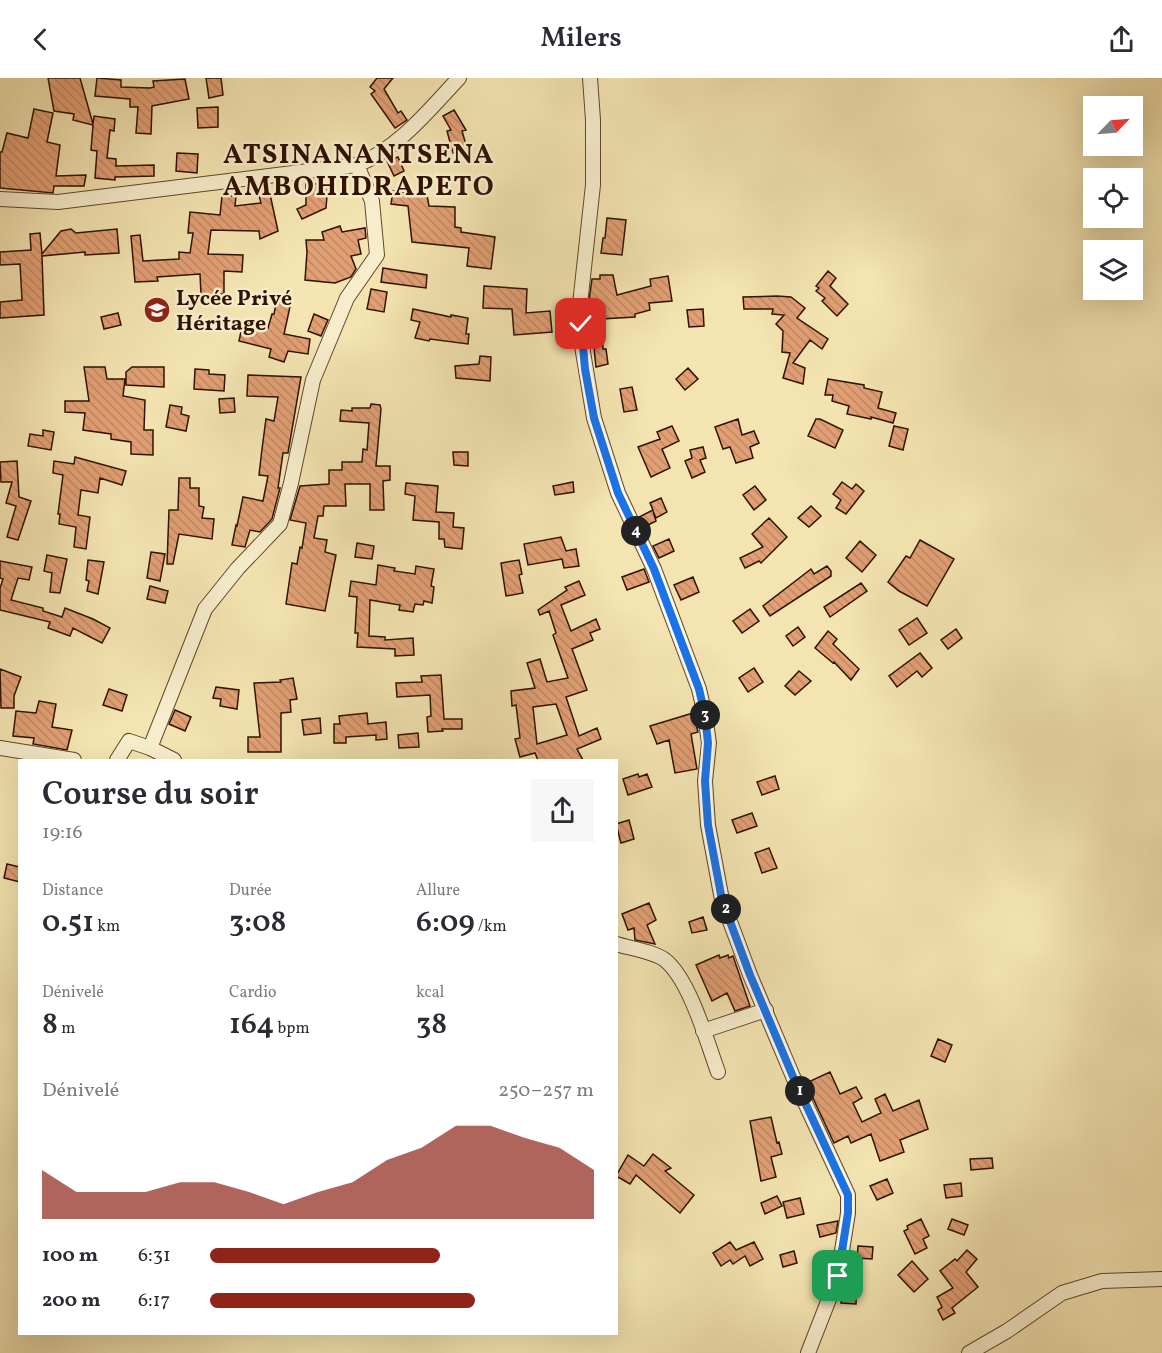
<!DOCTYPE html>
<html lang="fr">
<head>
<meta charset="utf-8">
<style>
	body { margin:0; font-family:Vollkorn,serif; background:#f7f7f7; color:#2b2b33; height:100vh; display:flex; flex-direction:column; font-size:22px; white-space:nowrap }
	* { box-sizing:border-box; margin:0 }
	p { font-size:20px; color:#7c7c81 }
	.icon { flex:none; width:33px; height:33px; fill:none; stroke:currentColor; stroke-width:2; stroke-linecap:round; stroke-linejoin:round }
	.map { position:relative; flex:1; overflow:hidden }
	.details { position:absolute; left:18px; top:681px; width:600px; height:576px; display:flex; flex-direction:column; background:#fff; border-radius:0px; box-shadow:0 6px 24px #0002 }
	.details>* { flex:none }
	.needle { width:39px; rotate:65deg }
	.tools { position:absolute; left:1083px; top:18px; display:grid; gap:12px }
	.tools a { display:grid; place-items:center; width:60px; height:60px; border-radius:0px; background:#fff; box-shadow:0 6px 24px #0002; font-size:30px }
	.pin { position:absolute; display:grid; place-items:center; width:51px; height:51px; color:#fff; margin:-26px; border-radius:12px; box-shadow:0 3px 9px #0006 }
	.km { position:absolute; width:30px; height:30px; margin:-15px; border-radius:50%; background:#222; color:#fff; font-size:16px; line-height:30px; text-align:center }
	.round { display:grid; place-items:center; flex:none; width:63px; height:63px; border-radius:0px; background:#f7f7f7 }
	.overview { display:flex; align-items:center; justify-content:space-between; height:102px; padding:0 24px }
	h1 { font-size:33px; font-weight:600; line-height:45px }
	.stats { display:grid; grid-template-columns:repeat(3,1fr); gap:9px; height:102px; padding:6px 24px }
	.stats div { display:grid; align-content:center }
	.stats b { font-size:30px; font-weight:600 }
	.stats small { font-size:16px; font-weight:400 }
	.stats p { font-size:16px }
	.chart { height:168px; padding:12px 24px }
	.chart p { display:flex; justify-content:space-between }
	.chart svg { width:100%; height:108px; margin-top:6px; fill:#8f2418; opacity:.7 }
	ul { padding:0 24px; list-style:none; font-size:20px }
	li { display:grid; grid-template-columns:96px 72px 1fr; align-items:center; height:45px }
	li i { height:15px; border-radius:8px; background:#8f2418 }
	header { display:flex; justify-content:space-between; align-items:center; height:78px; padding:0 24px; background:#fff; font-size:27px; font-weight:600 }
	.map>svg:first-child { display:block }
</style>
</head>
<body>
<header><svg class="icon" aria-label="back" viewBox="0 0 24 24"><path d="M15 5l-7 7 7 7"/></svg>Milers<svg class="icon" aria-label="share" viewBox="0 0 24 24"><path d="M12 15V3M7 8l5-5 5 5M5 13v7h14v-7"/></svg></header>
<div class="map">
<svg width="1162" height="1275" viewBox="0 0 1162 1275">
	<defs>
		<pattern id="building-back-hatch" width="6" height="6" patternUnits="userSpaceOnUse" patternTransform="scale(1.5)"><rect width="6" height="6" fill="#e19f74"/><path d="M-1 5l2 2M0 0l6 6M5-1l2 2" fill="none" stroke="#c18863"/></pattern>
	</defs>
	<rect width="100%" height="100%" fill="#f3e4b1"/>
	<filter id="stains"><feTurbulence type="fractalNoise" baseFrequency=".00333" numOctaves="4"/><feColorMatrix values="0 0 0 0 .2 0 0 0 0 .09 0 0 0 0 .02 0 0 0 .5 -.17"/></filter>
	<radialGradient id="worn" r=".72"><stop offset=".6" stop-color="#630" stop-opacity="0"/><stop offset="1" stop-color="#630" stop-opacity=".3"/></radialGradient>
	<path fill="url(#building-back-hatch)" stroke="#301200" stroke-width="1.5" fill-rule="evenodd" d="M48 0H80L93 46 94 38 115 41 114 53 110 52 107 80 116 81V88L154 87V98L115 99V102L95 100 97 73 91 72 93 47 73 42 74 36 54 33Z
		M97 0 121 2V9L150 10 154 9 153 3 185 1 189 21 152 28 151 56 136 55 138 29H130V21L95 18Z
		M206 0H221L223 17 209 20Z
		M377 0H393L384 11 398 35 401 33 407 42 395 50 371 16 375 13 370 9Z
		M218 29V49L198 50 197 30Z
		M34 31 53 35 47 64 60 67 56 98 86 97 84 108H54L53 115 0 110V74H2L7 55 28 60Z
		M454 32 466 52 462 53 467 70 453 75 447 53 451 52 443 38Z
		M177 75 198 76 197 95 176 93Z
		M398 79 404 93 394 98 387 83Z
		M306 106H331L330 118H327L326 130 302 141 297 131 306 127Z
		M268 107 278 153 260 161 259 153 211 152 208 176 243 177 242 194 224 193V216L201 217 200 196 157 199 158 203 135 204 131 158 140 157 143 183 179 181V174L190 175 193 155H188L190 134 220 137 222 118H236L235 128 261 125 257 110Z
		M393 113 427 117 429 128 455 129V149L461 150V154L495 159 491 191 467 188 469 170 412 164 408 128 391 126Z
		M607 140 626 142 622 177 601 175 603 160H605Z
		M340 148 342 154 365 150 366 160 358 162 361 176 351 178 356 191 351 199 335 205 305 202 307 174 306 162H324L322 154Z
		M71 151 76 155 117 151 119 175 85 177V174L42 178 44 237 0 240V224L22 222 20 186 0 187V174L31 172 30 156 40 155 42 176 61 153Z
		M383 190 427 197 426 210 381 204Z
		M828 193 836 200 830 208 848 226 837 238 822 223 825 220 816 213 819 210 816 208Z
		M600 197H613L617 217 651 208 650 201 668 198 672 223 649 225 650 232 635 236V239L601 241 603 271H606L608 286 596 289 589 223 592 201H600Z
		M484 208 527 211 526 235 550 233 552 254 514 257 512 231 483 230Z
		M371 211 387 214 384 234 367 231Z
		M777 218 791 219 805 230 797 240 828 261 822 271 810 262 793 285 805 290 803 306 783 300 790 275 782 274 783 253 776 246 784 237 772 236 773 231H744L743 219Z
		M277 221 291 224 284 256 310 261 308 276 288 273 284 284 269 279 271 271 239 263 243 244 268 250 272 236H274Z
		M413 231 451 239V237L468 240 466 256H469L468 266 430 261 429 263 415 260 420 244 411 242Z
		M703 231 704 248 689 249 687 232Z
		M118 235 121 247 104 251 101 239Z
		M314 236 328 242 321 258 308 253Z
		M480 278 491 279 490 303 456 300 455 288 479 286Z
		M84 289H105L107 301H125L123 318 145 322 144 352H153V377L131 376V364L111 361V356L83 352 85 335 65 334V323H89Z
		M132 289H164V309L126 307V294Z
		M688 290 698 301 685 312 676 301Z
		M195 291 209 292V296L225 297 224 313 194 311Z
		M248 297 301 299 288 375H283L278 410H280L272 441 260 454 250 452 245 469 232 467 236 447 237 448 243 419 263 423 268 398 259 397 262 371 266 341 274 343 278 319 247 318Z
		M828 301 864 307V310L882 314 878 330 896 335 893 345 871 339V341L847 336 849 328 832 323 833 317H825Z
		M632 309 637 332 624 334 620 311Z
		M234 320 235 334 220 335 219 321Z
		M371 326 380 327 381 331 376 388H390V402L383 403 384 432H370V406H345L346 428H324L323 438H318L314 460 327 462 325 474 336 477 325 533 286 526 292 485 297 486 300 469 302 470 306 445 290 442 300 408 329 406V392H342V384H362L363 371 367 372 369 345 340 343 341 332 352 333V330H370Z
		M170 327 182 329 181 336 189 338 186 353 166 349Z
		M738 341 742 357 754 353 759 365 750 369 753 380 736 385 730 369 723 371 715 349Z
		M816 341H820L843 352 835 370 808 358Z
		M672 348 679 363 662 371 670 390 651 399 638 369 660 361 657 354Z
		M894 348 908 351 903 372 889 368Z
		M43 352 54 354 51 372 28 368 30 356 43 358Z
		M703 369 706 380 700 382 705 394 692 400 685 383 692 380 690 372Z
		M453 374H468V388L454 387Z
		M75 379 126 393 122 407 100 400 98 415 81 412 78 437 90 439 86 471 74 469 76 449 59 446 60 436H58L63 397 53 395 54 383 74 386Z
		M17 383 19 419 31 423 18 462 7 459 16 428 6 425 12 404H1L0 384Z
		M179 400H190V410H199V428L204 429 202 440 214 441 212 461 179 456 173 486H167L169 432H178Z
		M573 404 574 414 555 417 553 408Z
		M842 404 852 411 856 406 864 413 846 436 836 430 841 422 833 416Z
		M406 405 438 408 436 434 454 435 453 449 464 450 462 471 445 469 444 461H439V444L413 442 415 418 405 416Z
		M755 408 766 422 754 432 743 417Z
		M661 420 667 434 656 440 653 433 656 443 644 449 639 439 653 432 650 425Z
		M811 428 821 438 809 449 798 440Z
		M769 440 787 459 761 485 759 483 745 490 740 480 763 469 752 456Z
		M561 459 566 473 576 471 579 488 564 490 562 481 528 487 524 466Z
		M669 461 674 473 659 480 653 468Z
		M920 462 954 481 927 528 899 513 888 504 906 478 910 480Z
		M860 463 876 477 862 494 846 480Z
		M357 465 374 468 372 481 355 479Z
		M151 474 165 476 160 503 147 500Z
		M47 477 67 481 60 515 50 514 52 495 44 493Z
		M88 482 104 484 98 516 87 513 89 503 86 502Z
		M519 482 522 496 519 497 523 515 506 518 501 485Z
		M0 483 32 489 29 502 18 500 11 522 43 530V533L62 539 65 530 93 541 110 550 102 565 73 550 70 558 48 550 50 544 0 532V510L3 501 0 500Z
		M378 487 395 490 394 493 415 496 416 488 434 491 431 508 434 509 432 525 424 523 423 527 415 526 413 534 399 532 400 527 370 522 369 558 385 559V562L413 560 414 577 395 578V571L357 569 358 555H355L357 519 349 518 351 503 376 507Z
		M827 488 831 493V498L770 538 763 528 811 491 814 496Z
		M644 491 649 504 627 512 622 499Z
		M693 499 699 514 681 522 674 507Z
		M579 503 585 517 561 527 571 553 596 541 600 551 590 555 593 562 572 571 587 612 566 619 579 658 597 650 601 661 577 671 583 682H538L535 675 520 679 515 661 520 660 516 627 512 628 511 613 535 610 527 585 540 581 547 604 568 600 553 557 556 555 549 533 540 537 538 532 567 512 565 509ZM556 626 567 657 537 666 533 629Z
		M861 505 867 513 830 539 824 529Z
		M150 508 168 513 165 525 147 521Z
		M750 531 759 543 742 555 733 543Z
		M917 540 927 555 909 567 899 552Z
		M798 549 805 559 793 568 786 558Z
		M956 551 962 560 948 571 941 562Z
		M828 553 837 561 833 566 859 591 851 602 834 584 833 585 815 570Z
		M920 575 932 590 922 599 917 593 897 609 889 598Z
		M754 590 763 604 748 614 739 600Z
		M0 591 21 599 14 618V630H1Z
		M799 593 811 603 795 617 785 608Z
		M441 597 444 641H462V651H442L443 653 428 654 427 639 431 638 430 617 397 619 396 605 422 604 421 598Z
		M293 600 297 621 290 622 291 634 281 635V674H248V659H260L254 605 281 604 280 602Z
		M216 609 239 612 237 631 220 628 221 621 213 620Z
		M109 611 127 617 122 633 103 627Z
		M39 623 56 626 52 649 72 652 67 672 33 666 34 660 13 658 16 633 36 635Z
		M175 632 191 639 185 653 169 646Z
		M367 635 368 646 386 644 387 661 376 662V657L346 659V665H334V646H340L339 638Z
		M693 635 698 654 691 656 697 691 675 695 669 662 657 666 650 648Z
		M320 640 321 655 304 657 302 642Z
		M418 655 419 669 399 670 398 657Z
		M638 696 639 699 647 696 652 709 628 717 623 701Z
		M775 698 779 711 762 717 757 704Z
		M752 735 757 748 737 755 732 742Z
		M629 742 634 761 621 765 616 746Z
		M769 770 777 790 762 795 755 775Z
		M7 786 20 789V804L4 800Z
		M649 825 656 842 647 847 655 866 635 862 634 850 628 852 622 836Z
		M703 839 707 852 692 855 689 844Z
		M719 877 720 880 728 877 729 880 733 878 750 928 735 933 727 915 712 923 696 887Z
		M938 961 952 967 945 984 931 978Z
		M830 994 840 1016 856 1009 862 1020 853 1025 862 1044 881 1035 875 1021 885 1016 893 1033 919 1022 928 1051 900 1062 904 1074 880 1083 871 1056 851 1065 848 1058 834 1065 806 1005Z
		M771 1039 777 1065 779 1064 782 1076 771 1079 776 1099 761 1103 750 1043Z
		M653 1076 671 1090 665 1093 694 1117 680 1135 636 1097 630 1106 616 1098 628 1077 644 1088Z
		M992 1080 993 1090 971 1092 970 1081Z
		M887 1101 893 1115 877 1122 870 1108Z
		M961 1105 962 1118 946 1120 944 1107Z
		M777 1118 782 1128 765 1136 761 1125Z
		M800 1120 804 1136 787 1140 783 1124Z
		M921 1141 929 1158 923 1161 927 1170 915 1176 904 1153 908 1151 907 1148Z
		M952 1141 968 1147 964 1157 948 1151Z
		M838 1143 836 1155 820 1159 817 1147Z
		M730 1164 736 1172 754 1164 763 1181 750 1188 745 1178 733 1186 730 1182 721 1188 713 1175Z
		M858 1168 873 1169 872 1181 857 1180Z
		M967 1172 977 1181 966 1194 978 1209 952 1230 955 1235 943 1242 938 1232 942 1229 937 1219 953 1210 940 1193 955 1181 957 1183Z
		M794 1173 797 1185 783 1189 780 1177Z
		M912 1183 928 1201 914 1214 898 1197Z
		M845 1206H857L856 1226 841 1225Z"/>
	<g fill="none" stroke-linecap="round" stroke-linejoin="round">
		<defs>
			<path id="minor" d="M590 0 593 42V107L580 226 582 268 594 340 618 415 654 491 699 611 705 637 709 665 705 703 708 747 722 822 750 897 794 1001 848 1117V1135L838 1198 808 1275
				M0 121 58 124 357 87C399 70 429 32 459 0
				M0 670 74 682
				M150 670 205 531 238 490 280 446 291 405 313 302 347 220 377 177 372 123 357 87
				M117 682 129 663 150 670 174 682
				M616 866C629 870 655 874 665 882 690 902 707 964 718 994
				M703 953 766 932
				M969 1275 1007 1253 1062 1215 1102 1203 1162 1201"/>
		</defs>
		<use href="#minor" stroke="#61462c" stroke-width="16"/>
		<use href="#minor" stroke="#f7edcc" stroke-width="14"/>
	</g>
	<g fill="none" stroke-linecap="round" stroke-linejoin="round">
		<defs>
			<path id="route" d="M581 246 585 291 594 340 618 415 654 491 699 611 705 637 708 665 705 703 708 747 722 822 750 897 794 1001 848 1117V1135L838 1198"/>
		</defs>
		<use href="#route" stroke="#fff" stroke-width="12"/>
		<use href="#route" stroke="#1a73e8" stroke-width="8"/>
	</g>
	<defs>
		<symbol id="school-disc" viewBox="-11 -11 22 22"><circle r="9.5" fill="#8f2418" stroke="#f7edcc"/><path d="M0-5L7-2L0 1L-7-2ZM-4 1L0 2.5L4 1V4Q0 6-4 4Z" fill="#fff"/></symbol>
	</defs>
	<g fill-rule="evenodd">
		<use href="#school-disc" x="142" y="217" width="30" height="30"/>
	</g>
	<g text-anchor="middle" stroke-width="5" stroke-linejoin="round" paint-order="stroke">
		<g font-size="22" font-weight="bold" fill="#301200" stroke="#f7edcc" text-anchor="start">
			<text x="176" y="227">Lycée Privé<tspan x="176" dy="25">Héritage</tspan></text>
		</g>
		<g font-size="28" font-weight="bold" letter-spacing="1.5" fill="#301200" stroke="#f7edcc">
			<text x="359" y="85">ATSINANANTSENA<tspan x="359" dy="32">AMBOHIDRAPETO</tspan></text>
		</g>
	</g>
	<rect width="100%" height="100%" filter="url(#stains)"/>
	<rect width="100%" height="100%" fill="url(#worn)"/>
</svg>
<div class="tools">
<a><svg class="needle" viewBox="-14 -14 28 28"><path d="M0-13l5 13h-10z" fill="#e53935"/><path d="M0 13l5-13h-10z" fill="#7c7c81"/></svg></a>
<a><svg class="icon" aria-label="locate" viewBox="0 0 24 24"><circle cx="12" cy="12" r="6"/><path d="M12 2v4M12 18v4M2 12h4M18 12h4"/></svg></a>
<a><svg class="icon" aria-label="layers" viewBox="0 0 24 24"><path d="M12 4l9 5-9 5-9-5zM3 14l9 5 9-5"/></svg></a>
</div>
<div class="pin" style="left:838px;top:1198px;background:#1e9e55"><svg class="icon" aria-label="arrive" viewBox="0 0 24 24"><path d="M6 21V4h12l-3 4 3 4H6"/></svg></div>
<div class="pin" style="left:581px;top:246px;background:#d93025"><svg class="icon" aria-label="check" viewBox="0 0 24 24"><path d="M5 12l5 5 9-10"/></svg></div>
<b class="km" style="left:800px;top:1013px">1</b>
<b class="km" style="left:726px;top:831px">2</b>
<b class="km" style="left:705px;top:637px">3</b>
<b class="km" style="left:636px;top:453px">4</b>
<section class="details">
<div class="overview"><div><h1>Course du soir</h1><p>19:16</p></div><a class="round"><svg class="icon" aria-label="share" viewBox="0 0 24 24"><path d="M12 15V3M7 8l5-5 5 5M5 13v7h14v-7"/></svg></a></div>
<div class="stats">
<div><p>Distance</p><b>0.51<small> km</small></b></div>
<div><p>Durée</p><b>3:08</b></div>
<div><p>Allure</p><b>6:09<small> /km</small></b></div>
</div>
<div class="stats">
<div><p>Dénivelé</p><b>8<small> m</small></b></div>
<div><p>Cardio</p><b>164<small> bpm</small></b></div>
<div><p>kcal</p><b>38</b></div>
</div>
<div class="chart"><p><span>Dénivelé</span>250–257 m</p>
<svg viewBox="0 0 160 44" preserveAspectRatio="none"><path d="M0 44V24L10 33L20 33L30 33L40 29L50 29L60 33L70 38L80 33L90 29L100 20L110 15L120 6L130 6L140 11L150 15L160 24V44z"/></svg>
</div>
<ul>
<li><b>100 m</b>6:31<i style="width:60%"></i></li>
<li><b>200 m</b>6:17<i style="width:69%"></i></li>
</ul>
</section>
</div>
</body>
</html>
